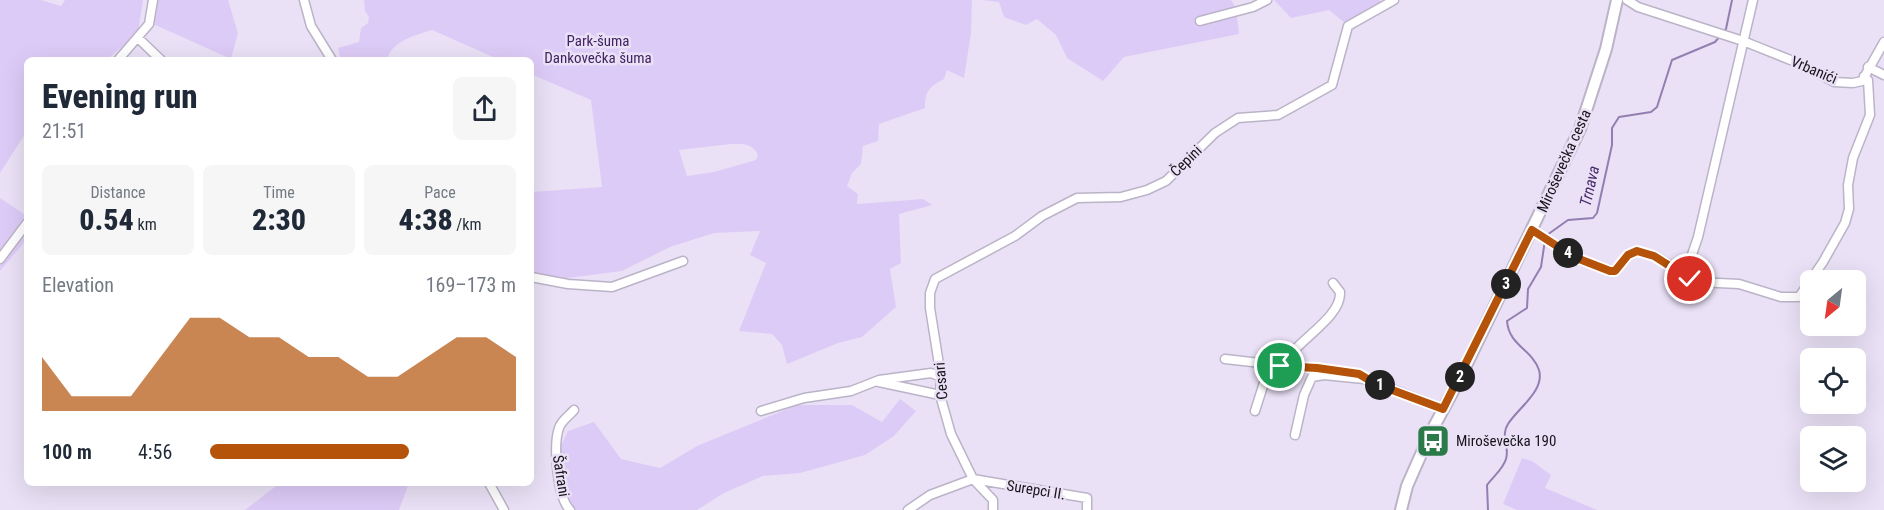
<!DOCTYPE html>
<html lang="en">
<head>
<meta charset="utf-8">
<style>
	body { margin:0; font-family:"Roboto Condensed",sans-serif; background:#f6f6f7; color:#1f2937; height:100vh; display:flex; flex-direction:column; font-size:22px; white-space:nowrap }
	* { box-sizing:border-box; margin:0 }
	p { font-size:20px; color:#747a83 }
	.icon { flex:none; width:33px; height:33px; fill:none; stroke:currentColor; stroke-width:2; stroke-linecap:round; stroke-linejoin:round }
	.map { position:relative; flex:1; overflow:hidden }
	.drawer { position:absolute; left:24px; top:57px; width:510px; height:429px; display:flex; flex-direction:column; background:#fff; border-radius:9px; box-shadow:0 6px 24px #0002 }
	.drawer>* { flex:none }
	.needle { width:39px; rotate:209deg }
	.tools { position:absolute; left:1800px; top:270px; display:grid; gap:12px }
	.tools a { display:grid; place-items:center; width:66px; height:66px; border-radius:9px; background:#fff; box-shadow:0 6px 24px #0002; font-size:30px }
	.pin { position:absolute; display:grid; place-items:center; width:51px; height:51px; color:#fff; margin:-26px; border:3px solid #fff; border-radius:50%; box-shadow:0 2px 6px #0007 }
	.km { position:absolute; width:30px; height:30px; margin:-15px; border-radius:50%; background:#222; color:#fff; font-size:16px; line-height:30px; text-align:center }
	.round { display:grid; place-items:center; flex:none; width:63px; height:63px; border-radius:9px; background:#f6f6f7 }
	.summary { display:flex; align-items:center; justify-content:space-between; height:102px; padding:0 18px }
	h1 { font-size:33px; font-weight:800; line-height:45px }
	.stats { display:grid; grid-template-columns:repeat(3,1fr); gap:9px; height:102px; padding:6px 18px }
	.stats div { display:grid; align-content:center; border-radius:9px; background:#f6f6f7; text-align:center }
	.stats b { font-size:30px; font-weight:800 }
	.stats small { font-size:16px; font-weight:400 }
	.stats p { font-size:16px }
	.chart { height:168px; padding:12px 18px }
	.chart p { display:flex; justify-content:space-between }
	.chart svg { width:100%; height:108px; margin-top:6px; fill:#b45309; opacity:.7 }
	ul { padding:0 18px; list-style:none; font-size:20px }
	li { display:grid; grid-template-columns:96px 72px 1fr; align-items:center; height:45px }
	li i { height:15px; border-radius:8px; background:#b45309 }
	.map>svg:first-child { display:block }
</style>
</head>
<body>
<div class="map">
<svg width="1884" height="510" viewBox="0 0 1884 510">
	<rect width="100%" height="100%" fill="#eae1f6"/>
	<path fill="#ddcbf7" fill-rule="evenodd" d="M0 0H41L61 6 65 0H143L138 32 107 60H27V131L0 173Z
		M156 0H228L238 33 231 59 153 24Z
		M364 0H972L971 33 964 78 947 70 944 79C929 87 925 91 925 108L879 124 878 141 863 146 861 164 852 173 847 186 858 194 857 204 923 199 932 205 899 214 901 263 890 269 896 307 862 337 838 343 787 364 782 345 772 334 739 331 766 263 750 255 760 231 714 233 670 247 622 271 552 280H531V192L602 187 591 100 531 74V60H500L432 30C416 35 391 41 387 60H341L338 48 359 42 361 28 368 23 369 17 365 11ZM731 144C744 144 752 143 758 155L756 160 714 172 687 176 679 150Z
		M982 0H1231L1236 8 1239 34 1124 57 1103 81 1067 58 1056 35 1037 19 1026 25 1004 17 999 2Z
		M1274 0H1380L1381 5 1346 24 1329 10 1291 18Z
		M0 198 27 216V239L0 271Z
		M900 399 916 411 894 436 865 455 800 473 763 476 724 493 697 510H575C565 499 556 464 560 450 562 443 565 437 568 431L594 422 621 459 660 468 697 446 797 405H852L882 422Z
		M1522 458 1532 461 1551 475 1545 488 1597 510H1517L1503 504Z
		M280 483H409L399 510H245Z"/>
	<g fill="none" stroke-linecap="round" stroke-linejoin="round">
		<path stroke="#937eb1" stroke-width="2" d="M1547 235 1568 220 1593 218 1597 213 1612 145V128L1619 117 1651 112 1657 107 1672 60 1715 42 1726 29 1732 0
			M1488 510 1487 485C1494 476 1503 469 1506 459 1510 446 1500 436 1508 424 1518 408 1545 391 1539 370 1532 349 1509 346 1507 321L1527 308 1528 289 1541 267 1545 240"/>
		<defs>
			<path id="minor" d="M304 0 311 26 332 60
				M1627 0 1638 7 1743 41 1798 63 1834 82 1853 83 1862 81 1884 42
				M1200 21 1253 7 1267 0
				M138 38 161 60
				M118 60 149 24 153 0
				M1868 67 1884 75
				M1532 230 1574 257 1610 271H1615L1628 255 1637 251 1655 256 1698 282 1739 284 1781 297H1799L1823 262 1845 223 1849 209 1848 185 1853 158 1870 115 1868 80 1864 76
				M0 259 27 223
				M1685 275 1698 237 1753 0
				M531 277 568 284 612 287 683 261
				M1225 359 1352 373 1443 409
				M1283 367C1291 343 1342 319 1340 292L1333 283
				M879 382 940 395
				M761 411 804 398 851 391 879 380 931 373 941 377
				M1255 411 1270 364
				M1295 435 1304 395 1312 377 1324 375 1364 379
				M489 483 504 510
				M570 510C557 497 553 445 559 428 561 421 570 415 574 410
				M908 510 930 495 973 479 1087 498V510
				M993 510V500L973 479 951 434 940 395 941 377 930 308V293L935 279 1015 236 1042 216 1077 198 1121 197 1147 190 1166 181 1215 133 1238 118 1278 115 1332 85 1348 26 1394 0"/>
			<path id="major" d="M1401 510 1407 486 1430 434 1460 378 1580 129 1606 49 1617 0"/>
		</defs>
		<use href="#minor" stroke="#bbb3c7" stroke-width="11"/>
		<use href="#major" stroke="#bbb3c7" stroke-width="14"/>
		<use href="#minor" stroke="#fff" stroke-width="8"/>
		<use href="#major" stroke="#fff" stroke-width="10"/>
	</g>
	<g fill="none" stroke-linecap="round" stroke-linejoin="round">
		<defs>
			<path id="route" d="M1280 366 1317 368 1359 374 1376 384 1443 409 1532 230 1574 257 1610 271H1615L1628 255 1637 251 1654 256 1690 279"/>
		</defs>
		<use href="#route" stroke="#fff" stroke-width="12"/>
		<use href="#route" stroke="#b45309" stroke-width="8"/>
	</g>
	<defs>
		<symbol id="bus-square" viewBox="-11 -11 22 22"><rect x="-9" y="-9" width="18" height="18" rx="4" fill="#2b7a4a" stroke="#eae1f6"/><path d="M-5-6H5V4H4V6H2V4H-2V6H-4V4H-5ZM-3.5-4V0h7V-4ZM-3.5 1.2v1.5H-2V1.2ZM2 1.2v1.5H3.5V1.2Z" fill="#fff"/></symbol>
	</defs>
	<g fill-rule="evenodd">
		<use href="#bus-square" x="1414" y="422" width="38" height="38"/>
	</g>
	<g text-anchor="middle" stroke-width="5" stroke-linejoin="round" paint-order="stroke">
		<g font-size="15" fill="#432463" stroke="#eae1f6">
			<text x="598" y="46">Park-šuma<tspan x="598" dy="17">Dankovečka šuma</tspan></text>
		</g>
		<g font-size="15" fill="#17141b" stroke="#eae1f6">
			<text transform="translate(1814 70) rotate(23)" y="5">Vrbanići</text>
			<text transform="translate(1186 161) rotate(-44)" y="5">Čepini</text>
			<text transform="translate(1564 161) rotate(-66)" y="5">Miroševečka cesta</text>
			<text transform="translate(941 381) rotate(-95)" y="5">Cesari</text>
			<text transform="translate(561 476) rotate(81)" y="5">Šafrani</text>
			<text transform="translate(1036 490) rotate(9)" y="5">Surepci II.</text>
		</g>
		<g font-size="15" fill="#17141b" stroke="#eae1f6" text-anchor="start">
			<text x="1456" y="446">Miroševečka 190</text>
		</g>
		<g font-size="16" font-style="italic" fill="#492a6b" stroke="#eae1f6">
			<text transform="translate(1589 186) rotate(-77)" y="6">Trnava</text>
		</g>
	</g>
</svg>
<div class="tools">
<a><svg class="needle" viewBox="-14 -14 28 28"><path d="M0-13l5 13h-10z" fill="#e53935"/><path d="M0 13l5-13h-10z" fill="#747a83"/></svg></a>
<a><svg class="icon" aria-label="locate" viewBox="0 0 24 24"><circle cx="12" cy="12" r="6"/><path d="M12 2v4M12 18v4M2 12h4M18 12h4"/></svg></a>
<a><svg class="icon" aria-label="layers" viewBox="0 0 24 24"><path d="M12 4l9 5-9 5-9-5zM3 14l9 5 9-5"/></svg></a>
</div>
<div class="pin" style="left:1280px;top:366px;background:#1e9e55"><svg class="icon" aria-label="arrive" viewBox="0 0 24 24"><path d="M6 21V4h12l-3 4 3 4H6"/></svg></div>
<div class="pin" style="left:1690px;top:279px;background:#d93025"><svg class="icon" aria-label="check" viewBox="0 0 24 24"><path d="M5 12l5 5 9-10"/></svg></div>
<b class="km" style="left:1380px;top:385px">1</b>
<b class="km" style="left:1460px;top:377px">2</b>
<b class="km" style="left:1506px;top:284px">3</b>
<b class="km" style="left:1568px;top:253px">4</b>
<section class="drawer">
<div class="summary"><div><h1>Evening run</h1><p>21:51</p></div><a class="round"><svg class="icon" aria-label="share" viewBox="0 0 24 24"><path d="M12 15V3M7 8l5-5 5 5M5 13v7h14v-7"/></svg></a></div>
<div class="stats">
<div><p>Distance</p><b>0.54<small> km</small></b></div>
<div><p>Time</p><b>2:30</b></div>
<div><p>Pace</p><b>4:38<small> /km</small></b></div>
</div>
<div class="chart"><p><span>Elevation</span>169–173 m</p>
<svg viewBox="0 0 160 44" preserveAspectRatio="none"><path d="M0 44V22L10 38L20 38L30 38L40 22L50 6L60 6L70 14L80 14L90 22L100 22L110 30L120 30L130 22L140 14L150 14L160 22V44z"/></svg>
</div>
<ul>
<li><b>100 m</b>4:56<i style="width:65%"></i></li>
</ul>
</section>
</div>
</body>
</html>
